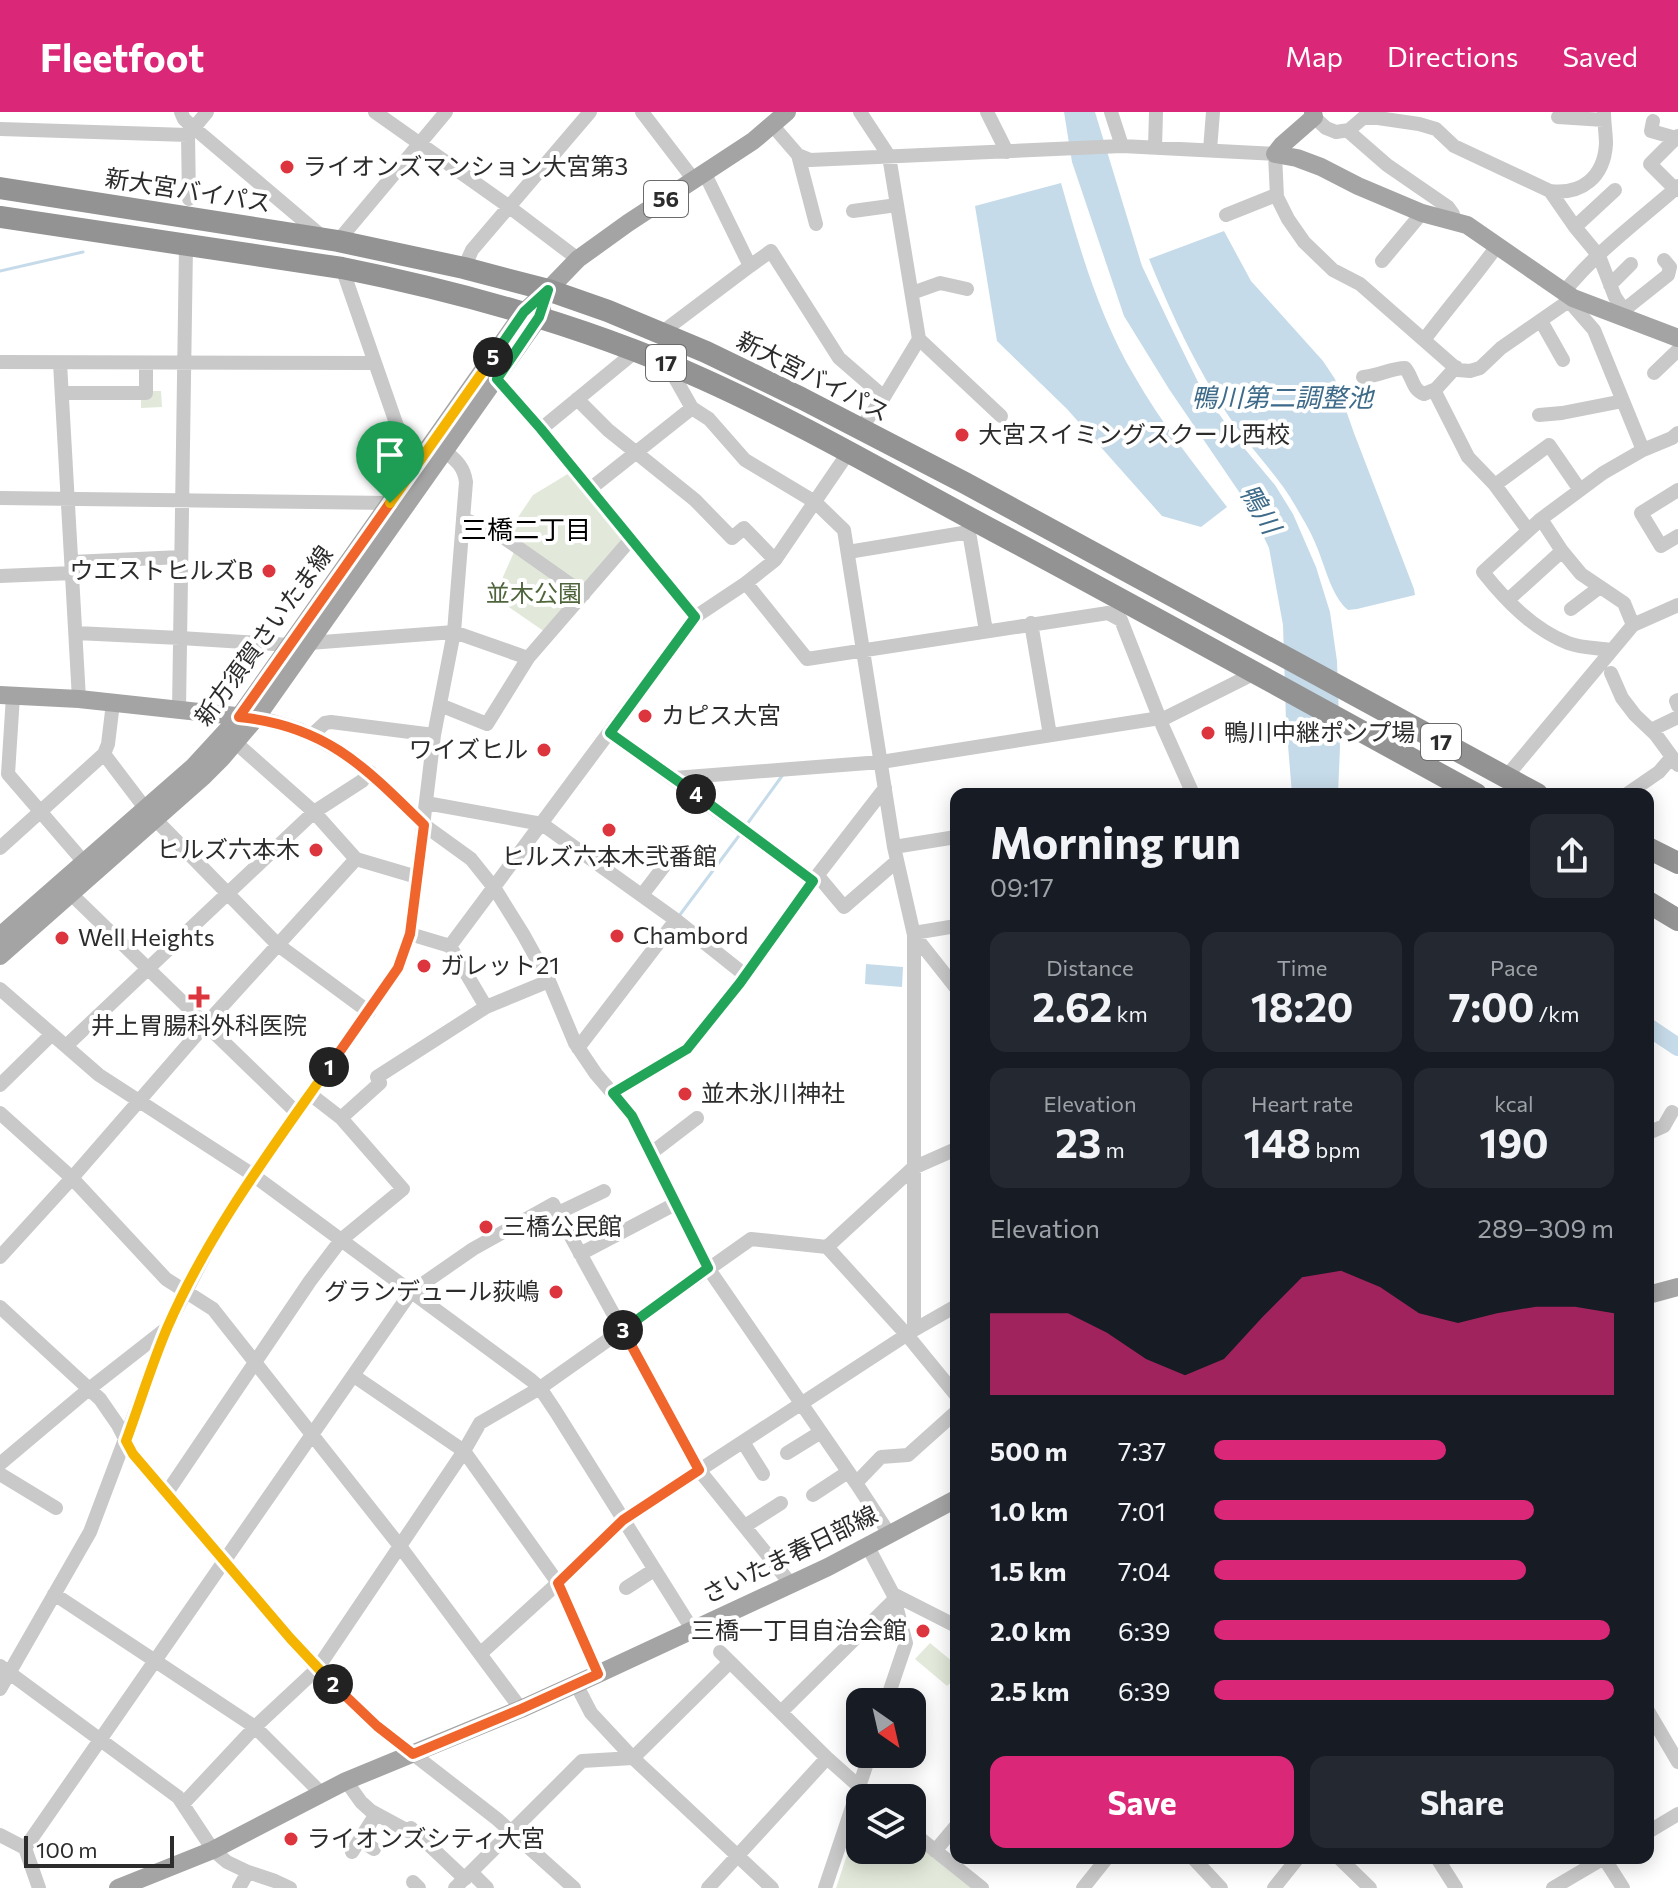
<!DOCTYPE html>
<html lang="en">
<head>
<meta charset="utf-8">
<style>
	body { margin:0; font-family:Commissioner,"Noto Sans JP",sans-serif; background:#242831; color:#f1f3f6; height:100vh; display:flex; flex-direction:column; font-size:30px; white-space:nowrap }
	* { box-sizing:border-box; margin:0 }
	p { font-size:26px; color:#9ea1a6 }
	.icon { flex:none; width:44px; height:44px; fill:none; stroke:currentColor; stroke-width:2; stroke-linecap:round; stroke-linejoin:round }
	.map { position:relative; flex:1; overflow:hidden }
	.details { position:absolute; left:950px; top:676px; width:704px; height:1076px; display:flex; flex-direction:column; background:#171b24; border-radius:16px; box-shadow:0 4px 20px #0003 }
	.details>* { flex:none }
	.needle { width:52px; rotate:146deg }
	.tools { position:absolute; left:846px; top:1576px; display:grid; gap:16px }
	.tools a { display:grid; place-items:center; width:80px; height:80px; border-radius:16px; background:#171b24; box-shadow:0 4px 20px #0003; font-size:40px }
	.scale { position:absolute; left:24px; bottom:20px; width:150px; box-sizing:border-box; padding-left:8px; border:4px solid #2c2c2c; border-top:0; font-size:22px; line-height:28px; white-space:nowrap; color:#2c2c2c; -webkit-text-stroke:6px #fff; paint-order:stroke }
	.pin { position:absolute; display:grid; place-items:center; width:68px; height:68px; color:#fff; margin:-82px -34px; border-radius:50% 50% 50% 0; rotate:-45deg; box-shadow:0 0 8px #0007 }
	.pin .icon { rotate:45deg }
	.km { position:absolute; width:40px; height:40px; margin:-20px; border-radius:50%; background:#222; color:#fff; font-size:22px; line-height:40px; text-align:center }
	.round { display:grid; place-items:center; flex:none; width:84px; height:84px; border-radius:16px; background:#242831 }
	.head { display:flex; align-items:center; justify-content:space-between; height:136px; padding:0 40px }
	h1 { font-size:44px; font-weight:700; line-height:60px }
	.figures { display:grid; grid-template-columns:repeat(3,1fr); gap:12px; height:136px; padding:8px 40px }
	.figures div { display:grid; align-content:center; border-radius:16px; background:#242831; text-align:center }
	.figures b { font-size:40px; font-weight:700 }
	.figures small { font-size:22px; font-weight:400 }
	.figures p { font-size:22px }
	.chart { height:224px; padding:16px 40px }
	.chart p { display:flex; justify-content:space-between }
	.chart svg { width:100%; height:144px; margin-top:8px; fill:#db2777; opacity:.7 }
	.action { display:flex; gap:16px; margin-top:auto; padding:16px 40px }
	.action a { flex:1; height:92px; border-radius:16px; background:#db2777; color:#fff; font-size:32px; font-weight:700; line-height:92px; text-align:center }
	.action a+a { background:#242831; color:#f1f3f6 }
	ul { padding:0 40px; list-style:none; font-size:26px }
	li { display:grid; grid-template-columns:128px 96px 1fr; align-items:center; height:60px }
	li i { height:20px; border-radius:10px; background:#db2777 }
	header { display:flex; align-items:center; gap:48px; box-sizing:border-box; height:112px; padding:0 40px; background:#db2777; color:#fff }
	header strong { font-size:38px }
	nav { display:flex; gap:44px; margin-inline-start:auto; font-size:28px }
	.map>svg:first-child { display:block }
</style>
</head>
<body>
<header>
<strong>Fleetfoot</strong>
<nav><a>Map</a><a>Directions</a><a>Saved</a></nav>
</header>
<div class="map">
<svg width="1678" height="1776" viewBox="0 0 1678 1776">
	<rect width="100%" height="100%" fill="#fff"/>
	<path fill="#e2e9da" d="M148 279H161L162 295 141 296V284Z
		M571 360 625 426 582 477 506 423 533 383Z
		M514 440 579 482 545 520 494 485Z
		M930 1531 953 1550 956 1548V1565L947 1574 915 1547Z
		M860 1704V1738H912V1724L976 1776H836Z"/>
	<path fill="#c6dbe9" d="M1064 0H1095L1142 154 1173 219 1199 272 1234 324 1275 373 1293 402 1316 455 1330 500 1337 549 1340 635 1338 682H1292L1286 609 1283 513 1269 436 1250 396 1169 277 1124 204 1072 50Z
		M1061 71C1080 137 1099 205 1135 265 1161 311 1195 353 1227 395L1201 415 1162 404 1067 297 997 229 975 94Z
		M1224 119 1251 169 1323 249 1335 267 1354 321 1414 477 1415 483 1357 497 1348 498C1331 484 1325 453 1316 433 1311 420 1303 407 1296 395 1280 366 1256 343 1237 316 1200 264 1173 206 1149 147Z
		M866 852 903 855 902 875 865 872Z"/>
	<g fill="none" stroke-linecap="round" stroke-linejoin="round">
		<path stroke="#c6dbe9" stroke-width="3" d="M0 159 83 140
			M745 715 782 664
			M679 804 741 721"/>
		<path stroke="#c6dbe9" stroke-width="18" d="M1648 915 1678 935"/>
		<path stroke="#c9c9c9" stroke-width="14" d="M181 0 184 7 194 16 324 126
			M375 0 508 94 578 147
			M642 0 694 68
			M860 0 889 44 919 227 1001 304
			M987 0 1007 40
			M1111 0 1122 34
			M1314 5 1326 16 1336 20 1349 18 1363 6H1378L1419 12 1436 17 1454 34 1550 79 1575 115 1599 144 1615 185 1630 207
			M1558 5 1604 8
			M1653 9 1651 19 1676 26
			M773 14 798 43 810 48 1122 34 1275 42 1277 85 1288 107 1304 130 1333 158 1360 172 1458 258 1470 259 1480 256 1501 236 1573 186 1574 195 1594 218 1643 338
			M0 17 188 23 207 0
			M1348 19 1387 53 1448 95 1453 102 1452 109
			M188 23 189 87
			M1678 24 1650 52 1675 77 1678 74
			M1155 36 1156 0
			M1210 38 1213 0
			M798 43 816 112
			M705 62 750 154 771 139 839 246 884 285
			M1550 79C1582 83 1604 65 1606 32 1606 22 1604 11 1604 0
			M853 99 897 93
			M1226 103 1276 83
			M1575 115 1615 78
			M338 129 446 0
			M1382 149 1422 101
			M342 156 397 314 422 346
			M464 156 472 138 590 0
			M1610 173 1631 152
			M1564 180C1595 141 1637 110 1675 77L1678 78
			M912 181 940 171 967 177
			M1624 198 1668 163 1670 155 1664 148
			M1541 209 1563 248
			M661 221 750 154
			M1424 228C1448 196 1474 166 1497 134
			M0 250 375 251
			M60 251 79 587
			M672 254 675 266 692 296 709 307 745 348 815 390 844 418 894 735 914 823 956 876
			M1654 261 1678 238
			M1363 265C1379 264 1391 256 1405 256 1413 265 1412 278 1424 282L1436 277 1456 255
			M497 267 541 317 695 505
			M1434 278 1468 345 1495 373 1528 418
			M62 281H146V251
			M577 287 608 318 695 388 732 426 744 416 775 448
			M1539 303 1562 301 1623 289
			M866 309 884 285 919 227
			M541 317 636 239
			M1495 373 1549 333 1580 378
			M590 377 692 296
			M1678 378 1641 401 1661 434 1678 424
			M0 386 390 391
			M463 407 493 418 584 482
			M1541 407 1562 439 1581 462 1624 491 1633 513
			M969 420 986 519
			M848 440 969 420 978 410
			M72 450 181 445
			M0 464 73 461
			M746 471 807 547 1108 501 1121 508 1163 615 1193 682
			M1508 488 1562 439
			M1571 497 1600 475
			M1031 511 1050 623
			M76 521 180 526 290 533
			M309 531 454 520 528 546
			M1611 538C1597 536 1581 536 1568 531 1533 517 1506 489 1483 460L1541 407 1603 361 1643 338 1672 326 1678 321
			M1611 561 1622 586 1635 603 1656 623 1678 653
			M13 584 8 662 83 749
			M1678 588 1676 589 1678 594
			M113 591 108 632 104 642 145 696
			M440 593 487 612 528 546 631 427
			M179 598 186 134
			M256 606 272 609 301 618 353 647 383 673 424 713 471 747 495 777 523 822 549 869 575 931 596 962 632 1004 708 1156 856 1371 890 1423
			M1161 608 1255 561
			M1651 618 1678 605
			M610 621 813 769
			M312 623 325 611 331 610 434 623
			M236 631 314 700 356 747 417 765
			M1506 665 1633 513 1678 493
			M674 666 881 650 1160 606
			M1627 682 1659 660 1671 646
			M426 691 542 712 676 808 745 863
			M155 707 278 833 369 900
			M894 735 956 725
			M0 736 104 642
			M818 764 844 795 897 749
			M70 781 297 1001
			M642 783 671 745
			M410 822 450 834 486 895
			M450 834 695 505 746 471 775 448 848 341
			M0 877 99 963 253 1063 531 1268 540 1276 556 1300 692 1517
			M66 934 314 700 362 669 370 660
			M578 936 676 808
			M0 973 52 922
			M613 981 687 937 740 871 813 769 885 676
			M0 1001 72 1066 166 1167 213 1197 399 1433 521 1597
			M341 1006 380 971 377 965 486 895 549 869
			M1648 1021 1664 1014 1672 1000
			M650 1042 697 1006
			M558 1101 604 1079
			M827 1135 907 1223 956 1283
			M580 1142 675 1092
			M0 1145 72 1066 205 913 356 747
			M0 1195 100 1287 118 1313 133 1342 317 1557 377 1614 497 1707 574 1776
			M914 1218V821L956 814
			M354 1264 464 1339 558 1471 598 1562
			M743 1330 763 1362
			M787 1341 821 1320
			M0 1352 89 1277 167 1216
			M0 1362 56 1396
			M856 1371 881 1345 908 1343 956 1300
			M166 1382 310 1169 341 1128 403 1077 341 1006 310 982
			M813 1383 848 1360
			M745 1414 781 1391
			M868 1435 893 1482 906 1531 886 1590
			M626 1476 654 1458
			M54 1482 255 1615 322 1682
			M893 1482 956 1514
			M720 1540 827 1646 872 1686
			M480 1542 558 1471 623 1408 914 1218 956 1194
			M0 1554 178 1685 213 1738 227 1750 248 1760 275 1769 290 1776
			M576 1572 591 1601 633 1646 772 1776
			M0 1577 90 1420 167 1216 212 1129 253 1063 398 856 410 822 434 623 454 520 466 370C464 355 457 349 445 339
			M1648 1599 1678 1650
			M781 1600 895 1487
			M346 1669 361 1690 371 1699 408 1719 411 1716 465 1767
			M183 1692 255 1615 317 1557 464 1339 480 1311 540 1276 751 1127 827 1135 913 1056 956 1037
			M912 1720 982 1776
			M1648 1720 1678 1702
			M0 1723 25 1736 39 1776
			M360 1728 374 1737
			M25 1736 411 1180 473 1137 553 1092 699 1358 790 1471
			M935 1739 956 1714
			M352 1740 376 1702
			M1193 1746 1221 1776
			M1339 1746 1370 1776
			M1437 1746 1456 1776
			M1604 1746 1623 1776
			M471 1760 487 1776
			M413 1770 419 1776
			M239 1776 248 1760
			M455 1776 582 1649 633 1646 730 1550
			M708 1776 827 1646
			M825 1776 870 1642
			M1083 1776 1107 1746
			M1274 1776 1298 1746
			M1553 1776 1604 1746"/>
		<path stroke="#a4a4a4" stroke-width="18" d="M1313 0 1314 5 1282 33 1275 42 1297 46 1321 55 1358 74 1422 101 1467 113 1573 186 1678 226
			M0 583 79 587 245 605
			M0 824 193 655 239 605 524 200 548 178 578 147 628 111 753 29 787 0
			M0 844 204 664 221 647 256 606 539 205 542 196
			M1648 1183 1678 1175
			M118 1776 213 1738 346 1669 521 1597 598 1562 828 1455 956 1387"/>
		<path stroke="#939393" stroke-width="22" d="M0 76 338 129 464 156 548 178 608 199 706 240 801 286 965 371 1537 682
			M0 105 342 156C466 181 588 215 703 267 803 312 898 368 994 419 1155 505 1315 594 1476 682
			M1648 736 1678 751
			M1648 790 1678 808"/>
	</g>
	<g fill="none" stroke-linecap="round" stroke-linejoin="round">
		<defs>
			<path id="split-1" d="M329 955 398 856 410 822 424 713C364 654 326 614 239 605L390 391"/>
			<path id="split-2" d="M329 955C271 1038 209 1120 168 1214 152 1251 140 1291 126 1329L133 1342 290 1526 333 1572"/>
			<path id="split-3" d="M333 1572 377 1614 413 1642 521 1597 598 1562 558 1471 623 1408 699 1358 623 1218"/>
			<path id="split-4" d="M623 1218 708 1156 632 1004 613 981 687 937 740 871 813 769 696 682"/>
			<path id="split-5" d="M493 245 524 200 548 178 539 205 497 267 541 317 695 505 610 621 696 682"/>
			<path id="split-6" d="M390 391 493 245"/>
		</defs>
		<use href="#split-1" stroke="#fff" stroke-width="16"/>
		<use href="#split-2" stroke="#fff" stroke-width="16"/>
		<use href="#split-3" stroke="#fff" stroke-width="16"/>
		<use href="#split-4" stroke="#fff" stroke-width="16"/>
		<use href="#split-5" stroke="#fff" stroke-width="16"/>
		<use href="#split-6" stroke="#fff" stroke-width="16"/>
		<use href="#split-1" stroke="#f0652b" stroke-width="10"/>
		<use href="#split-2" stroke="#f5b400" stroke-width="10"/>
		<use href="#split-3" stroke="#f0652b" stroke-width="10"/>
		<use href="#split-4" stroke="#22a559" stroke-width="10"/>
		<use href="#split-5" stroke="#22a559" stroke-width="10"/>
		<use href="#split-6" stroke="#f5b400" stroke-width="10"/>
	</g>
	<g fill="#dd353e" stroke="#fff" stroke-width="3">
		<circle cx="287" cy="55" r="8"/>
		<circle cx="962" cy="323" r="8"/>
		<circle cx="269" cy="459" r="8"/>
		<circle cx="645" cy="604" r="8"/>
		<circle cx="1208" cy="621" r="8"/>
		<circle cx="544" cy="638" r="8"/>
		<circle cx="609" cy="718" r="8"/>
		<circle cx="316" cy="738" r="8"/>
		<circle cx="617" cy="824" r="8"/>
		<circle cx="62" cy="826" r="8"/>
		<circle cx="424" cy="854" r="8"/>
		<path d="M195 873h8v8h8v8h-8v8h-8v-8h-8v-8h8z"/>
		<circle cx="685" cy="982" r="8"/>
		<circle cx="486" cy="1115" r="8"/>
		<circle cx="556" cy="1180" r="8"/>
		<circle cx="923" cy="1519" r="8"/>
		<circle cx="291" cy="1727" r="8"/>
	</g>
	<g text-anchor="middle" stroke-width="8" stroke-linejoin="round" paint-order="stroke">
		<g fill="#fff" stroke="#6b6b6b" stroke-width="2">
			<rect x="644" y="69" width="44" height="36" rx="6"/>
			<rect x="646" y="233" width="40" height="36" rx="6"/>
			<rect x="1421" y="612" width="40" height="36" rx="6"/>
		</g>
		<g font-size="22" font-weight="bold" fill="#2c2c2c">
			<text x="666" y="95">56</text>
			<text x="666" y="259">17</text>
			<text x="1441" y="638">17</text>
		</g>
		<g font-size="24" fill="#2c2c2c" stroke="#fff" text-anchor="start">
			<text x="303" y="63">ライオンズマンション大宮第3</text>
			<text x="978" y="331">大宮スイミングスクール西校</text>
			<text x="253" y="467" text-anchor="end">ウエストヒルズB</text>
			<text x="661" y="612">カピス大宮</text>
			<text x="1224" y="629">鴨川中継ポンプ場</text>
			<text x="528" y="646" text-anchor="end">ワイズヒル</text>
			<text x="300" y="746" text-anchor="end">ヒルズ六本木</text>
			<text x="609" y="753" text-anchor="middle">ヒルズ六本木弐番館</text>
			<text x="633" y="832">Chambord</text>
			<text x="78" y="834">Well Heights</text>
			<text x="440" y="862">ガレット21</text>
			<text x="199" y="922" text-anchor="middle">井上胃腸科外科医院</text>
			<text x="701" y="990">並木氷川神社</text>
			<text x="502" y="1123">三橋公民館</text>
			<text x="540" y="1188" text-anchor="end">グランデュール荻嶋</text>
			<text x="907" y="1527" text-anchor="end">三橋一丁目自治会館</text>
			<text x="307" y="1735">ライオンズシティ大宮</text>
		</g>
		<g font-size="24" fill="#2c2c2c" stroke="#fff">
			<text transform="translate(188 79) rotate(9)" y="8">新大宮バイパス</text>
			<text transform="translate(813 265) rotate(27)" y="8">新大宮バイパス</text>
			<text transform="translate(264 524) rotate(-54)" y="8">新方須賀さいたま線</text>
			<text transform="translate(790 1443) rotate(-26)" y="8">さいたま春日部線</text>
		</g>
		<g font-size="24" fill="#4f653c" stroke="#fff">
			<text x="534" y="490">並木公園</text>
		</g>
		<g font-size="26" font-style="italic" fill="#3e6b8a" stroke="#fff">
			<text x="1282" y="295">鴨川第二調整池</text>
			<text transform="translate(1260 397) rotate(59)" y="9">鴨川</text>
		</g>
		<g font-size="26" fill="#000" stroke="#fff">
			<text x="526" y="427">三橋二丁目</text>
		</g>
	</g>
</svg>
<div class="tools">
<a><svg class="needle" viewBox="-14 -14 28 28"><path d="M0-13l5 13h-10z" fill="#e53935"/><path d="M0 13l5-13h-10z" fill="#9ea1a6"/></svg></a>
<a><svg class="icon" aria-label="layers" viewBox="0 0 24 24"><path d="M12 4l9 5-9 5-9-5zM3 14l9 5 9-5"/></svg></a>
</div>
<div class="scale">100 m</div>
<div class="pin" style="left:390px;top:391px;background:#1e9e55"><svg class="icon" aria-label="arrive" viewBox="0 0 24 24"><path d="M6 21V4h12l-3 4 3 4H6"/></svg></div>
<b class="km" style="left:329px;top:955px">1</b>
<b class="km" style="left:333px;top:1572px">2</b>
<b class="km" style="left:623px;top:1218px">3</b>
<b class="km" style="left:696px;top:682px">4</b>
<b class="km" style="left:493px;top:245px">5</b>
<section class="details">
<div class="head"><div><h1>Morning run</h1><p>09:17</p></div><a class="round"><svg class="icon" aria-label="share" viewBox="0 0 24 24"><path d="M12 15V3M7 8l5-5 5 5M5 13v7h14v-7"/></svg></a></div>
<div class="figures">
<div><p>Distance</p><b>2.62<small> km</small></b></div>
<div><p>Time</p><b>18:20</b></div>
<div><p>Pace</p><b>7:00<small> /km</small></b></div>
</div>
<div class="figures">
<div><p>Elevation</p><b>23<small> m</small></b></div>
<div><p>Heart rate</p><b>148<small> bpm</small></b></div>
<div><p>kcal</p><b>190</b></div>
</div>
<div class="chart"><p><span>Elevation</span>289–309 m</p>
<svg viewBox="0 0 160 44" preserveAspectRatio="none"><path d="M0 44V19L10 19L20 19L30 25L40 33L50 38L60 33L70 20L80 8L90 6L100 11L110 19L120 22L130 19L140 17L150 17L160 19V44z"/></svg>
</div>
<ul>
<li><b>500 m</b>7:37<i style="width:58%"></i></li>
<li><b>1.0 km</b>7:01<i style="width:80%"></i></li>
<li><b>1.5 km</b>7:04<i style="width:78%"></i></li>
<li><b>2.0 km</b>6:39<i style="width:99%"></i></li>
<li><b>2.5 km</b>6:39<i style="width:100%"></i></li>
</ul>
<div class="action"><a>Save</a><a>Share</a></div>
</section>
</div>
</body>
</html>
